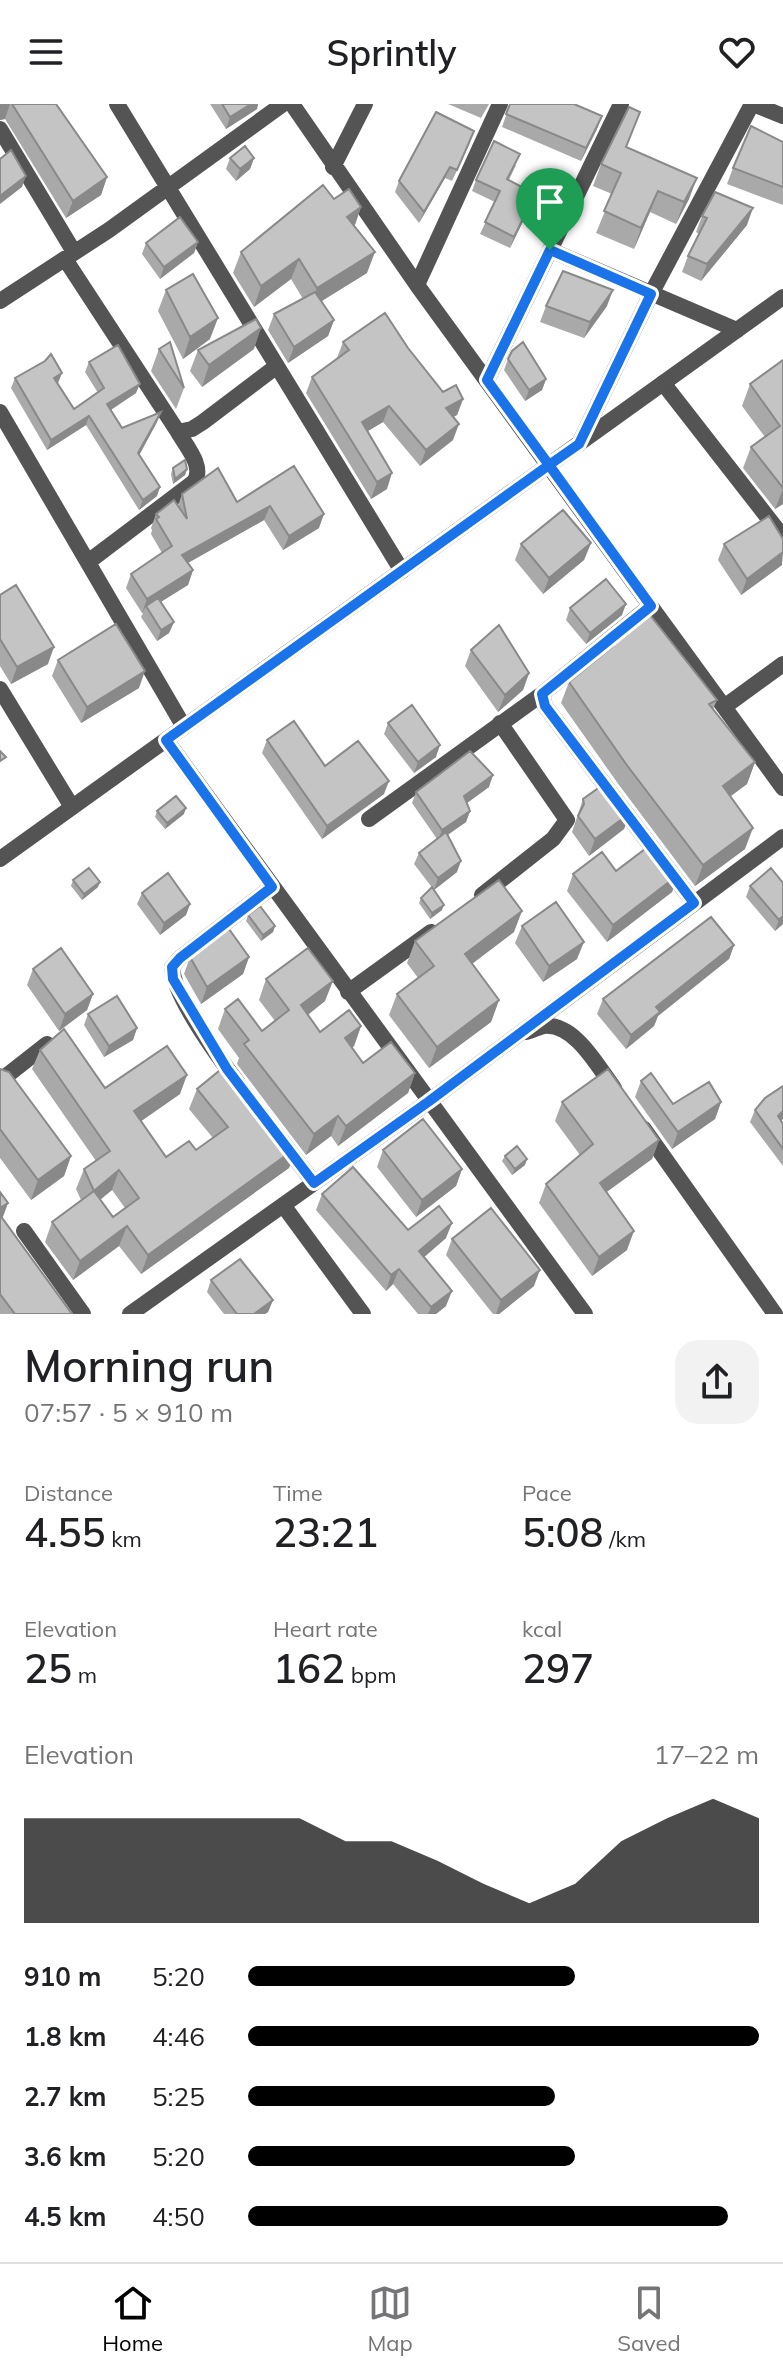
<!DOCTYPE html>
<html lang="en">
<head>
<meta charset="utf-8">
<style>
	body { margin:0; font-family:Mulish,sans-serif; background:#f2f2f2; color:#202124; height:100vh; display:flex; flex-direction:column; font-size:30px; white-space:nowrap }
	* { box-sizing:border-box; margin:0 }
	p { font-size:26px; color:#757577 }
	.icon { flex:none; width:44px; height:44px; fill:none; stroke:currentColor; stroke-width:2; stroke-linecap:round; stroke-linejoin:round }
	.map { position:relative; height:1210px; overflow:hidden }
	.sheet { display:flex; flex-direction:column; background:#fff; flex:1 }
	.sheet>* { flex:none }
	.pin { position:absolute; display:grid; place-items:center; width:68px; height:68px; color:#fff; margin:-82px -34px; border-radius:50% 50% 50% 0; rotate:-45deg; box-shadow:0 0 8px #0007 }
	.pin .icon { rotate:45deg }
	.round { display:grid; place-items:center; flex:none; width:84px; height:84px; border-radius:24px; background:#f2f2f2 }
	.headline { display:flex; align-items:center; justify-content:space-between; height:136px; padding:0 24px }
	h1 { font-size:44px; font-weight:600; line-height:60px }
	.stats { display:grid; grid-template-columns:repeat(3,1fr); gap:12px; height:136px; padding:8px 24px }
	.stats div { display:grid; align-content:center }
	.stats b { font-size:40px; font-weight:600 }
	.stats small { font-size:22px; font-weight:400 }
	.stats p { font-size:22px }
	.chart { height:224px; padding:16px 24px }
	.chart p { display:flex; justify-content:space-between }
	.chart svg { width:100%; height:144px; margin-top:8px; fill:#000; opacity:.7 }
	ul { padding:0 24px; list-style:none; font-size:26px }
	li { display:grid; grid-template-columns:128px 96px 1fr; align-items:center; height:60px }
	li i { height:20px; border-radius:10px; background:#000 }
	header { display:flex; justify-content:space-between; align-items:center; height:104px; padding:0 24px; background:#fff; font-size:36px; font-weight:600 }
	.dock { display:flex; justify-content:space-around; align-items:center; height:112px; border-top:2px solid #e0e0e0; background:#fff; font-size:22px; color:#757577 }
	.dock a { display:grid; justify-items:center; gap:4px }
	.dock .on { color:#000 }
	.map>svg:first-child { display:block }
</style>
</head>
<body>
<header><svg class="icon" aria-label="menu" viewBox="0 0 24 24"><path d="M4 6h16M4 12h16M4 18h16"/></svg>Sprintly<svg class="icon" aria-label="heart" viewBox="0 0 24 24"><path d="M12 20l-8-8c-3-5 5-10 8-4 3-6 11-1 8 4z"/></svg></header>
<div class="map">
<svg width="783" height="1210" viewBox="0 0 783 1210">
	<rect width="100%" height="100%" fill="#fff"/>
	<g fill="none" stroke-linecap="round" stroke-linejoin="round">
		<path stroke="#545454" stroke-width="16" d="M117 0 402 467
			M292 0 417 181 783 684
			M753 0 783 12
			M0 25 74 148
			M333 63 365 0
			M550 146 737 226
			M65 155 178 328 192 325 203 318 277 262
			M417 181 500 0
			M0 197 109 126 283 0
			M487 276 621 0
			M663 279 783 433
			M0 308 184 623
			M579 340 651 190 752 0
			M88 458 194 378C205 363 186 342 178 328
			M643 508 542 590 545 602 694 799
			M0 585 72 703
			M724 603 783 560
			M166 636 585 1210
			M369 715 542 590
			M482 791 553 735 567 716 500 619
			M348 888 431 828
			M526 928C531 927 538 923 544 922 575 919 598 963 614 984
			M0 977 47 940
			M238 979C219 954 174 893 172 863L180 854 272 783
			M644 1025 775 1210
			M281 1036 314 1079
			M283 1101 363 1210
			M24 1127 83 1210
			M130 1210 428 998 783 733"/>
		<path stroke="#545454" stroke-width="16" d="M0 755 783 193"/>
	</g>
	<path fill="#a9a9a9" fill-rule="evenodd" d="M0 0H56L107 73 101 91 66 114 5 15 0 16Z
		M210 0H258L257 5 226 25Z
		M448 0H489L481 14Z
		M510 0 597 25 581 57 502 23Z
		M783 38V101L727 80 733 64Z
		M470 39 452 77 445 74 419 119 395 88 399 77Z
		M626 43 689 95 676 120 650 108 634 145 596 129 612 90 593 82 601 60Z
		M230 54H254L250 65 236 77 226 65Z
		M516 61 509 76 535 90 531 101 510 144 480 130 495 98 472 87 476 76Z
		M334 95 361 103 354 122 367 169 321 197 334 216 328 232 288 259 268 226 274 210 303 195 291 175 254 203 233 169 241 148Z
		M702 112 747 121 701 177 682 168 688 152 699 130 696 128Z
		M198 138 194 149 160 175 142 150 146 139Z
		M166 186 210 235 183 255 158 207Z
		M546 202H607L584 234 540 218Z
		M343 238 408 244 443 288 463 295 457 311 453 313V336L420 362 383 318 368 327 387 385 371 395 306 289 312 273 337 254Z
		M159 245 184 284 176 305 151 267Z
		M254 245 202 283 190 267 198 246Z
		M508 255 546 275 542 286 525 297 504 266Z
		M783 256V400L775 405 743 364 751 343 765 333 742 302 750 280Z
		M89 258 136 289 111 306 122 324 157 318 139 351 157 392 139 406 86 321 47 346 11 284 15 274 58 279 74 305 98 289 85 268Z
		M294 362 319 424 283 446 264 416 188 459 193 466 188 481 160 498 174 518 169 529 157 537 141 513 143 509H142L126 484 131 470 162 449 151 430 152 426 151 424 156 410 178 402 182 390 237 398Z
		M173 364 187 365 185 371 173 380 171 370Z
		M591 439 584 456 543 490 515 456 521 440Z
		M724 440 782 461 741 491 718 456Z
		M0 491 48 560 11 580 0 562Z
		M570 504 622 511 586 540 566 516Z
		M608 536 717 596 713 605 755 658 747 680 730 692 745 745 695 782 619 681 561 599 569 578 603 550Z
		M471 546 529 569 523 586 498 608 465 562Z
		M58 556 139 584 81 619 52 572Z
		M388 619 436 653 414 669 384 630Z
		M267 636 325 662 384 690 322 735 262 649Z
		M489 683 467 699 470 707 466 718 448 731 457 768 434 786 414 760 419 749 437 735 412 699 416 688Z
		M583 695 630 709 624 725 589 752 572 728Z
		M157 707 184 710 165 725 155 713Z
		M616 767 678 771 672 788 607 838 567 787 573 770Z
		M73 776 98 783 82 796 71 782Z
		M750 782 783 820 775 827 746 793Z
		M142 789 190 800 186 811 160 831 137 800Z
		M421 794 442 806 430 815 419 799Z
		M248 811 275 822 273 828 261 837 246 817Z
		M522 822 577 855 543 878 515 839Z
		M514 828 472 860 499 896 491 918 429 964 389 911 397 890 418 874 407 859 415 837Z
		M734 841 729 855 658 912 654 922 626 945 597 910 603 895Z
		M190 853H249L243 870 201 900 184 870Z
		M33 865 93 890 87 906 59 927 27 881Z
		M266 875 325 897 308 911 320 928 361 922 354 942 352 944 363 959 415 969 408 989 338 1042 331 1032 306 1051 237 960 239 954 218 925 225 905 262 927 275 917 259 896Z
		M88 910 137 924 133 936 104 953 84 921Z
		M40 946 105 984 180 990 141 1017 166 1053 196 1046 213 1034 189 1005 197 985 296 1044 289 1064 141 1170 119 1142 73 1176 45 1138 52 1118 81 1096 76 1085 84 1065 96 1057 32 965ZM112 1086 125 1104 113 1113 100 1096Z
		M0 965 71 1052 64 1072 31 1096 0 1054Z
		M641 977 673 1000 721 998 715 1015 672 1045 635 993Z
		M562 998 659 1036 652 1055 606 1088 627 1146 592 1172 539 1099 546 1080 580 1051 555 1017Z
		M755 1006 781 1017 783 1020V1062L750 1018Z
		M383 1046 462 1065 456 1082 416 1113 377 1063Z
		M505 1052 525 1061 512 1071 502 1057Z
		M0 1088 8 1099 2 1114 72 1210H0Z
		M322 1090 408 1126 446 1134 424 1153 446 1202 436 1210H418L393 1180 386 1187 316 1106Z
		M452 1135 534 1182 499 1210H493L446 1151Z
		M211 1176 273 1196 268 1208 265 1210H224L207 1188Z"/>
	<path fill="#898989" d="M0 0H10L5 15 0 16Z
		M251 0H258L257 5 226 25 230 13Z
		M602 12 597 25 581 57 586 44Z
		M254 54 250 65 236 77 240 65Z
		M450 63 445 74 419 119 424 108Z
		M26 72 22 83 0 100V92Z
		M107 73 101 91 66 114 73 97Z
		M697 74 689 95 676 120 684 98Z
		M658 87 650 108 634 145 641 124Z
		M535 90 531 101 510 144 514 133Z
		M361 103 354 124 347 113Z
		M753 104 747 121 701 177 707 160Z
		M198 138 194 149 160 175 164 163Z
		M375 148 367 169 309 205 317 184Z
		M299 155 291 175 254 203 261 182Z
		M613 186 607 202 584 234 590 218Z
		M218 214 210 235 183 255 190 233Z
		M334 216 328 232 288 259 294 243Z
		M261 224 254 245 202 283 209 261Z
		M62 269 58 279 50 284 54 274Z
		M546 275 542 286 525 297 529 286Z
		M140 280 136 289 104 310 107 300Z
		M463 295 457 311 440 320 446 304Z
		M389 302 383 318 356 334 362 318Z
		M161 308 157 318 135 359 138 349Z
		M89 312 86 321 47 346 51 336Z
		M459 320 453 336 420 362 426 346Z
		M187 365 185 371 173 380 175 375Z
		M392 369 387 385 371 395 377 378Z
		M160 383 157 392 139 406 143 396Z
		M783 385V400L775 405Z
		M270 402 264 416 177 465 182 451Z
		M324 410 319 424 283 446 289 432Z
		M591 439 584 456 543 490 549 474Z
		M783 448 782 461 741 491 747 475Z
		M193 466 188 481 148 506 146 502 142 509 147 495Z
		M626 500 622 511 586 540 590 529Z
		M174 518 169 529 157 537 161 526Z
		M54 543 48 560 11 580 17 563Z
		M145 567 139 584 81 619 87 603Z
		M529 569 523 586 498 608 505 591Z
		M440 641 436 653 414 669 418 658Z
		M755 658 747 680 715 704 723 682Z
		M493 671 489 683 460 704 464 692Z
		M389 677 384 690 322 735 327 722Z
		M186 704 184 710 165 725 167 719Z
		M470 707 466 718 438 737 442 726Z
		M630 709 624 725 589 752 595 735Z
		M753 724 745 745 695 782 703 761Z
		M461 757 457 768 434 786 438 774Z
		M678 771 672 788 607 838 613 821Z
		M100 778 98 783 82 796 84 790Z
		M190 800 186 811 160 831 164 819Z
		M444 801 442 806 430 815 432 809Z
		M522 807 514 828 457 871 465 850Z
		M783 812V820L775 827 779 816Z
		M275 822 273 828 261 837 263 831Z
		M584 838 577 855 543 878 549 862Z
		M734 841 729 855 658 912 654 922 626 945 631 931 656 903Z
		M249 853 243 870 201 900 207 883Z
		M333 877 325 897 293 922 301 901Z
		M93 890 87 906 59 927 65 910Z
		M499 896 491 918 429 964 437 943Z
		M361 922 354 942 338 955 345 934Z
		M137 924 133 936 104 953 109 942Z
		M415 969 408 989 338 1042 346 1022Z
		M187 971 180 990 127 1027 134 1007Z
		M721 998 715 1015 672 1045 678 1028Z
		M783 1007V1015L774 1024 778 1012Z
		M338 1012 331 1032 306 1051 314 1030Z
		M659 1036 652 1055 593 1098 600 1079Z
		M296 1044 289 1064 141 1170 148 1151Z
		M71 1052 64 1072 31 1096 38 1076Z
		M527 1055 525 1061 512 1071 515 1065Z
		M462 1065 456 1082 416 1113 422 1096Z
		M119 1066 112 1086 86 1107 94 1087Z
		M8 1099 1 1118 0 1119V1104Z
		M452 1119 446 1134 414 1162 419 1147Z
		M127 1122 119 1142 73 1176 80 1157Z
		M634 1127 627 1146 592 1172 599 1153Z
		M399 1165 393 1180 386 1187 391 1171Z
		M540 1166 534 1182 499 1210H496L501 1196Z
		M452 1187 446 1202 436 1210H428L431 1203Z
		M273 1196 268 1208 265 1210H254Z"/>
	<path fill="#c4c4c4" stroke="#898989" stroke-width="2" fill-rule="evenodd" d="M12 0H56L107 73 73 97Z
		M222 0H251L230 13Z
		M510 0H574L602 12 586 44 506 10Z
		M629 3 640 8 626 43 697 74 684 98 658 87 641 124 604 107 621 69 601 60Z
		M436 8 474 27 457 66 450 63 424 108 399 77Z
		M751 22 783 38V83L733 64Z
		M494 37 520 50 507 75 535 90 514 133 485 118 500 87 476 76Z
		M245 42 254 54 240 65 230 54Z
		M11 46 26 72 0 92V55Z
		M323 81 334 95 349 85 361 103 347 113 375 148 317 184 299 155 261 182 241 148Z
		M715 88 753 104 707 160 688 152 707 114 702 112Z
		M180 113 198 138 164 163 146 139Z
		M563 167 613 186 590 218 546 202Z
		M193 170 218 214 190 233 166 186Z
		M315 188 334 216 294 243 274 210Z
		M385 209 408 244 443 288 456 281 463 295 446 304 459 320 426 346 389 302 362 318 392 369 377 378 312 273 349 246 343 238Z
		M256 215 261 224 209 261 198 246Z
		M170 238 184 284 159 245Z
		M523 238 546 275 529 286 508 255 512 247Z
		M118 241 140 280 107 300 122 324 161 308 138 349 160 383 143 396 89 312 51 336 15 274 45 257 51 250 62 269 54 274 74 305 104 284 89 258Z
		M783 256V384L751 343 780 322 750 280Z
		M185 356 187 365 175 375 173 364Z
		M294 362 324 410 289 432 270 402 182 451 193 466 147 495 131 470 172 442 156 415 159 413 156 410 174 396 187 415 182 390 218 364 237 398Z
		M563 406 591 439 549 474 521 440Z
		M769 412 783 435V448L747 475 724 440Z
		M606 475 626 500 590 529 570 504Z
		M16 481 54 543 17 563 0 535V491Z
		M158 494 174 518 161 526 146 502Z
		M644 507 649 512 650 511 717 596 709 600 755 658 723 682 753 724 703 761 626 660 569 578 613 542 608 536Z
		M116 520 145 567 87 603 58 556Z
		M499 521 529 569 505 591 471 546Z
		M412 601 440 641 418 658 388 619Z
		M294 617 325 662 358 637 389 677 327 722 267 636Z
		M0 647 6 653 0 657Z
		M470 647 493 671 464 692 470 707 442 726 416 688Z
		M607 678 630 709 595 735 578 712 584 700 583 695Z
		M176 692 186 704 167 719 157 707Z
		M446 728 461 757 438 774 419 749Z
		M653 739 678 771 613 821 573 770 602 748 616 767Z
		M89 764 100 778 84 790 73 776Z
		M771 764 783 779V812L779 816 750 782Z
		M168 769 190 800 164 819 142 789Z
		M499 776 522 807 465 850 499 896 437 943 397 890 434 862 415 837Z
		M432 783 444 801 432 809 421 794Z
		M556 798 584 838 549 862 522 822Z
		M260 802 275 822 263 831 248 811Z
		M711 813 734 841 656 903 660 908 631 931 603 895Z
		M229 825 249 853 207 883 190 853Z
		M61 844 93 890 65 910 33 865Z
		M308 844 333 877 301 901 320 928 349 906 361 922 345 934 363 959 391 938 415 969 346 1022 338 1012 314 1030 244 940 249 936 225 905 238 895 262 927 289 906 266 875Z
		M117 892 137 924 109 942 88 910Z
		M64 925 105 984 167 942 187 971 134 1007 166 1053 189 1037 196 1046 228 1023 197 985 230 958 296 1044 148 1151 127 1122 80 1157 52 1118 94 1087 84 1065 110 1047 40 946ZM119 1066 139 1094 113 1113 94 1087Z
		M0 965 9 968 71 1052 38 1076 0 1025Z
		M608 965 659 1036 600 1079 634 1127 599 1153 546 1080 593 1040 562 998Z
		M651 969 673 1000 709 978 721 998 678 1028 641 977Z
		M783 982V1007L778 1012 783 1020V1045L755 1006 765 994Z
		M423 1015 462 1065 422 1096 383 1046Z
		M517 1042 527 1055 515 1065 505 1052Z
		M353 1063 408 1126 439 1102 452 1119 419 1147 452 1187 431 1203 399 1165 391 1171 322 1090Z
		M0 1088 8 1099 0 1104Z
		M491 1104 540 1166 501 1196 452 1135Z
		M0 1111 72 1210H15L0 1190Z
		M240 1155 273 1196 254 1210H237L211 1176Z"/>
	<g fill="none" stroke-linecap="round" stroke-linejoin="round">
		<defs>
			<path id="route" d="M550 146 487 276 549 361 166 636 272 783 180 854 172 863 173 875 227 965 314 1079 428 998 694 799 545 602 542 590 651 502 549 361 579 340 651 190 550 146"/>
		</defs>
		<use href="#route" stroke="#fff" stroke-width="16"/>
		<use href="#route" stroke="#1a73e8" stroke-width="10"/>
	</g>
</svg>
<div class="pin" style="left:550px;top:146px;background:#1e9e55"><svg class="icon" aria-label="arrive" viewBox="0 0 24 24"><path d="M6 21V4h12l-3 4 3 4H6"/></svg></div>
</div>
<section class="sheet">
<div class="headline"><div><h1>Morning run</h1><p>07:57 · 5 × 910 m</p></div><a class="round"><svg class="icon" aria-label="share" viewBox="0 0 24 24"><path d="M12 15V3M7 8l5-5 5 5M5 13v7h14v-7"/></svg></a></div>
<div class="stats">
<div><p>Distance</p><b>4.55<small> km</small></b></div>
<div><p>Time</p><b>23:21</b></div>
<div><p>Pace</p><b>5:08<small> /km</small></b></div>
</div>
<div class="stats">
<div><p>Elevation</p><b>25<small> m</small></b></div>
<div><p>Heart rate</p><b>162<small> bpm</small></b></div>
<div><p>kcal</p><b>297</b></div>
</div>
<div class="chart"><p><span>Elevation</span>17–22 m</p>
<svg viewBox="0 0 160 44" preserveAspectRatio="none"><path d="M0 44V12L10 12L20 12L30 12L40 12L50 12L60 12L70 19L80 19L90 25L100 32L110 38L120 32L130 19L140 12L150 6L160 12V44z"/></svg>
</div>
<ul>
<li><b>910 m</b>5:20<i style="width:64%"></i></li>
<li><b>1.8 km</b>4:46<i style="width:100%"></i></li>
<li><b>2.7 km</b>5:25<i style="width:60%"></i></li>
<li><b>3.6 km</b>5:20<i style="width:64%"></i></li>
<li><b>4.5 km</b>4:50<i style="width:94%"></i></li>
</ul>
</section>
<nav class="dock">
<a class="on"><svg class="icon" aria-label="home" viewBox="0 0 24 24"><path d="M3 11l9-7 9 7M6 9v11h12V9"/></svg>Home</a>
<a><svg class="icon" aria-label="map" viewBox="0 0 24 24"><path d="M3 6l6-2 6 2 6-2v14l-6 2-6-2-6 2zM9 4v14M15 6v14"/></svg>Map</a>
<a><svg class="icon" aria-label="saved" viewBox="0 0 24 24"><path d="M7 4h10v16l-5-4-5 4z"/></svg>Saved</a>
</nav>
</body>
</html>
